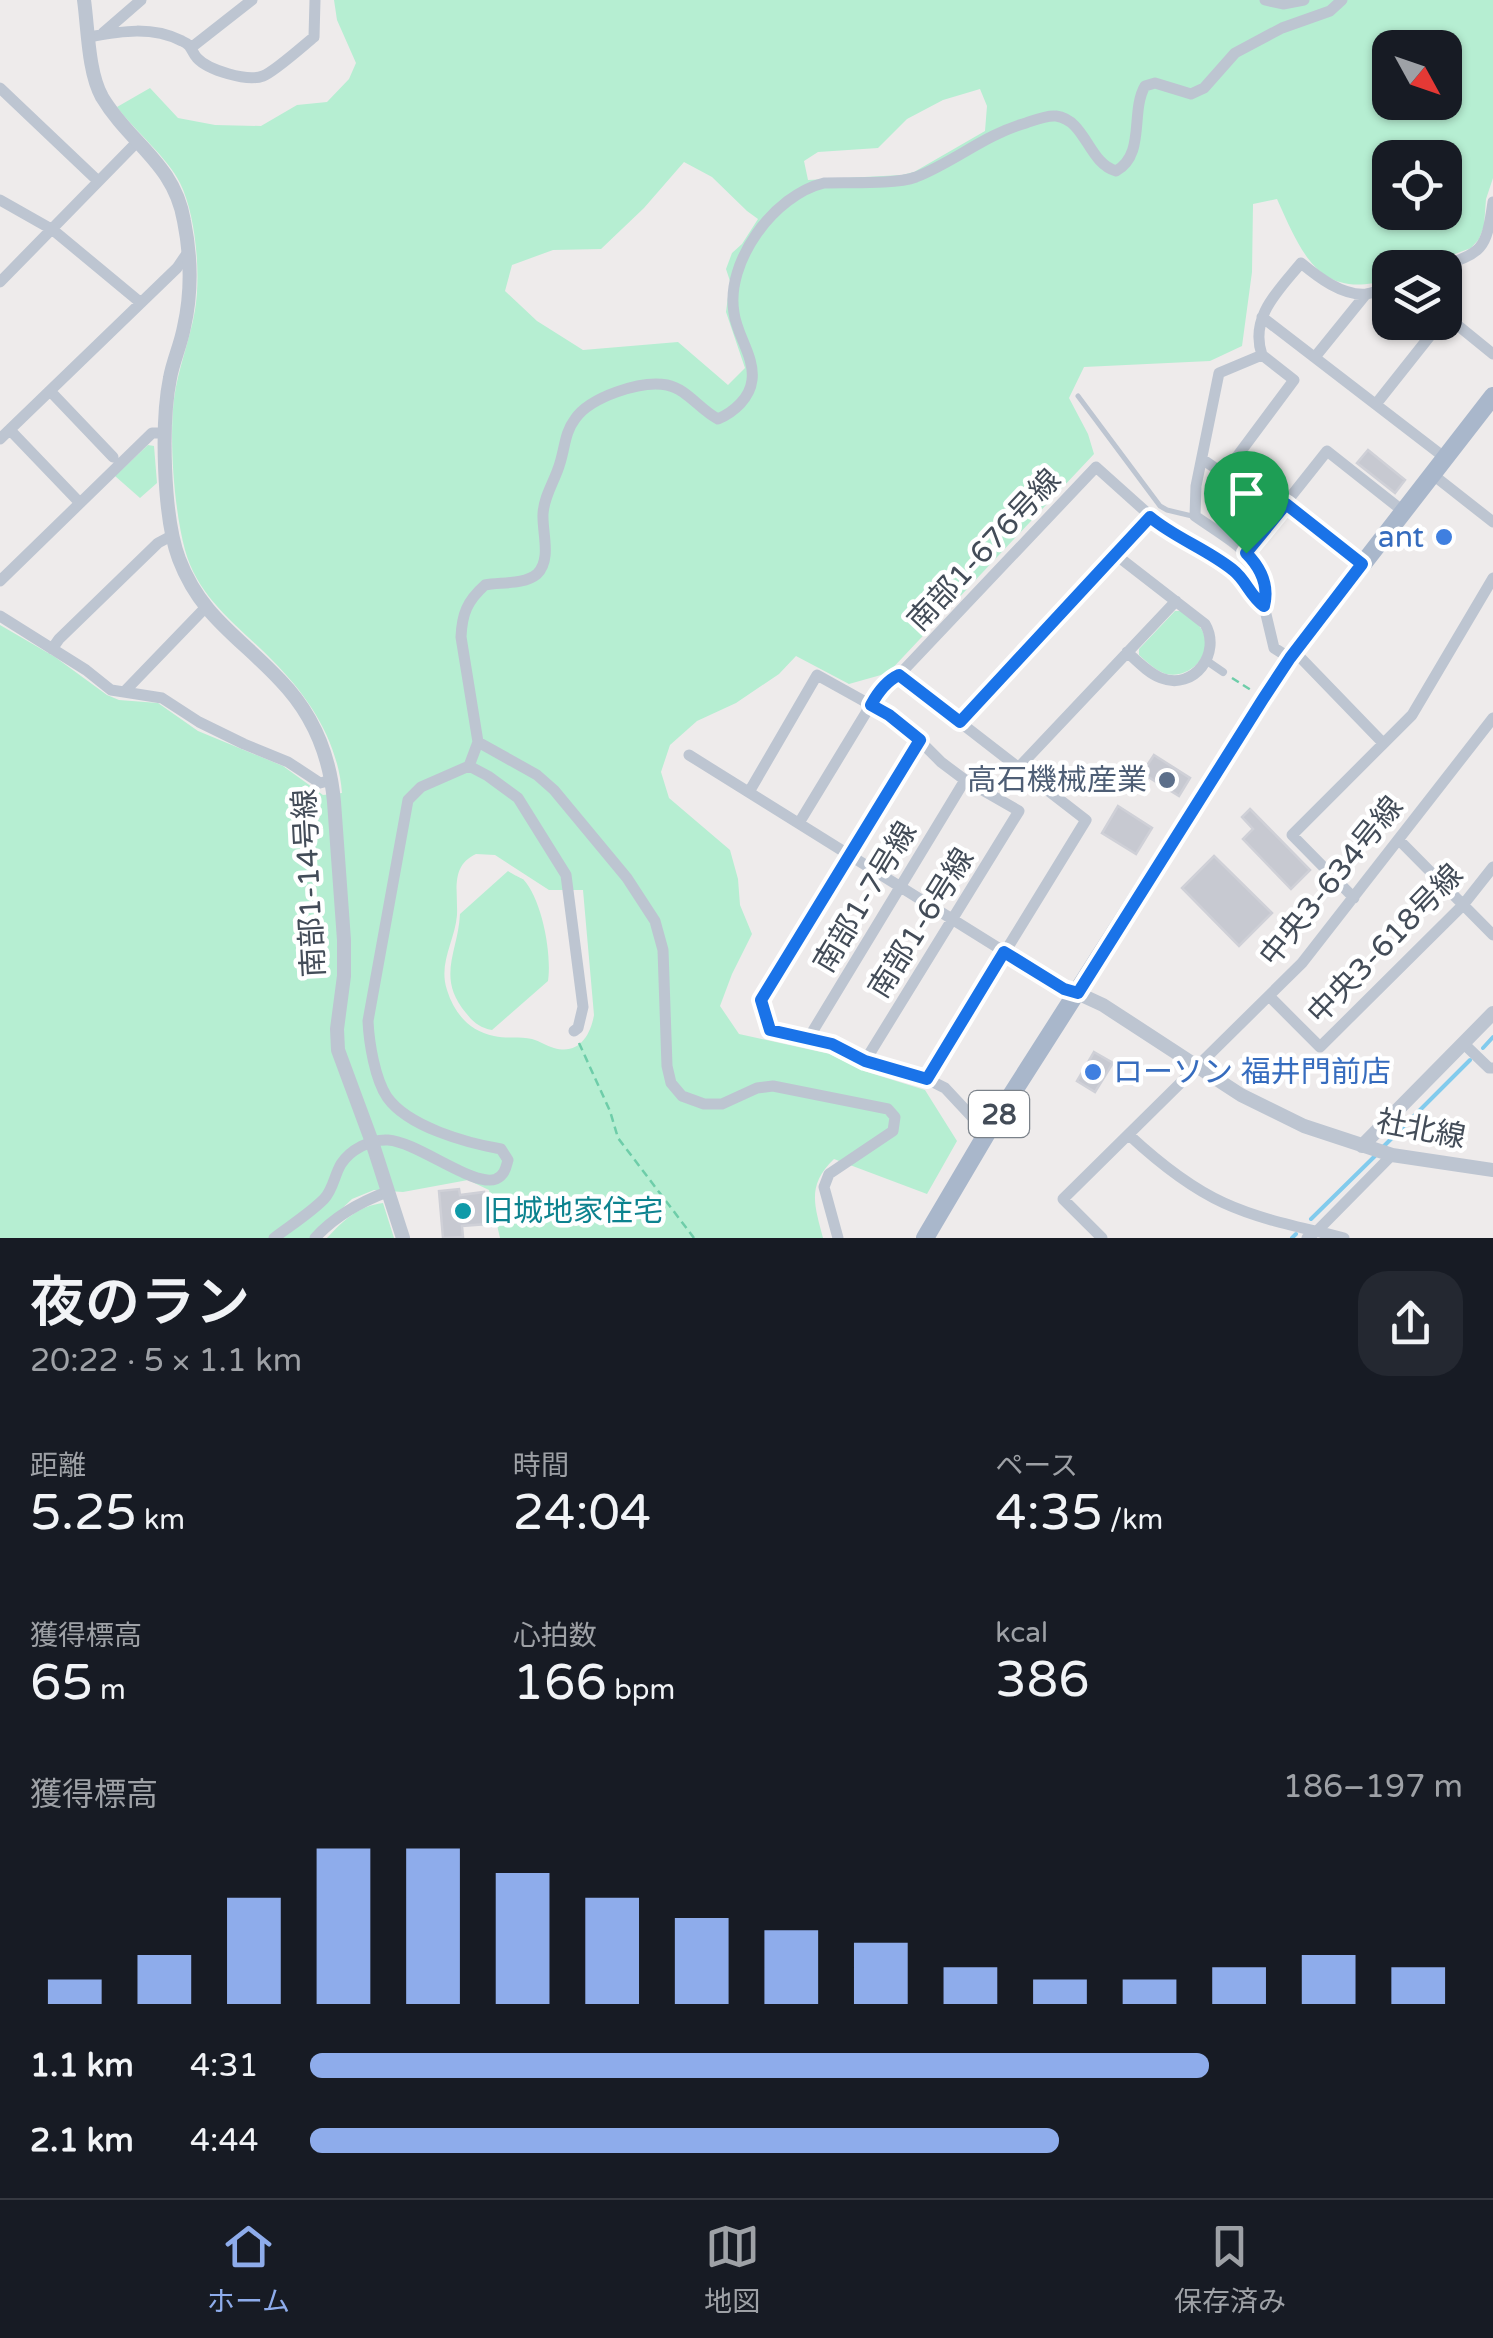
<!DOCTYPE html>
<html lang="ja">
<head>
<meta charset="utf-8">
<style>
	body { margin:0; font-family:"Varela Round","Noto Sans JP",sans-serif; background:#242831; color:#f1f3f6; height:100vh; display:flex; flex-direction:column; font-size:38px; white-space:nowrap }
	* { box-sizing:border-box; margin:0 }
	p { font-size:32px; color:#9ea1a6 }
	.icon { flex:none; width:55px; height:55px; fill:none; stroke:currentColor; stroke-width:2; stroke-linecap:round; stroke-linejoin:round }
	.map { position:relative; height:1238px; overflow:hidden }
	.panel { display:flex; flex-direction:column; background:#171b24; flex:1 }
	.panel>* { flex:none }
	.needle { width:65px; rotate:130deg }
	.controls { position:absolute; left:1372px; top:30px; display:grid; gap:20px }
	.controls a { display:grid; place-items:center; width:90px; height:90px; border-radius:20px; background:#171b24; box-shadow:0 2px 8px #0004; font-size:50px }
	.pin { position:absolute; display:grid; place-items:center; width:85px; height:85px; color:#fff; margin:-102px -42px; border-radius:50% 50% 50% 0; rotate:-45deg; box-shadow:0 0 10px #0007 }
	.pin .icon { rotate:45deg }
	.round { display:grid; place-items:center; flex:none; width:105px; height:105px; border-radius:30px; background:#242831 }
	.overview { display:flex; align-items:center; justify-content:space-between; height:170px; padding:0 30px }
	h1 { font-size:55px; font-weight:600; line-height:75px }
	.figures { display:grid; grid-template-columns:repeat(3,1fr); gap:15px; height:170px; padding:10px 30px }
	.figures div { display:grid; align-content:center }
	.figures b { font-size:50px; font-weight:600 }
	.figures small { font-size:28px; font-weight:400 }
	.figures p { font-size:28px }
	.chart { height:280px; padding:20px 30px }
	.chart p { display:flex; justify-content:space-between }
	.chart svg { width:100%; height:180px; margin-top:10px; stroke:#8eaceb; stroke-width:6 }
	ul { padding:0 30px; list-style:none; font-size:32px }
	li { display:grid; grid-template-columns:160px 120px 1fr; align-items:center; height:75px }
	li i { height:25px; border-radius:12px; background:#8eaceb }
	.tab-bar { display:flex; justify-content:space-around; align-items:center; height:140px; border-top:2px solid #363941; background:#171b24; font-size:28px; color:#9ea1a6 }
	.tab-bar a { display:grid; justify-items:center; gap:5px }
	.tab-bar .active { color:#8eaceb }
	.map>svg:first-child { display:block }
</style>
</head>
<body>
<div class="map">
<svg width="1493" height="1238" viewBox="0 0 1493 1238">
	<rect width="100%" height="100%" fill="#eeebeb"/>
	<path fill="#b6eed2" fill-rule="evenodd" d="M334 0H1493V178L1486 199 1484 226 1479 239 1471 248 1420 267 1390 268V279C1319 301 1302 254 1277 199L1253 204 1252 272 1242 346 1210 361 1084 367 1069 398 1088 434 1094 454 888 673 849 684 796 656 779 674 736 703 697 721 670 745 661 772 669 798 730 850 738 879 740 905 752 934 732 974 720 1006 739 1034 830 1054 864 1071 925 1090 957 1141 927 1194 834 1159C807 1185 814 1204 823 1238H500L489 1190 468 1180 403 1192 374 1190 352 1199 311 1238H0V625L55 657 107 695 119 700 158 703 198 731 283 766 323 795 342 793C338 741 309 697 273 661 239 626 199 600 185 550 174 509 169 440 174 399 178 368 190 340 195 310 201 275 196 215 180 183 168 158 135 131 117 107L150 88 178 118 215 125 261 126 297 105 327 102 349 79 356 63 337 20ZM1390 48H1445V102H1390ZM980 89 987 106 985 131 914 172 902 175 808 180 804 161 818 152 878 148 907 119 943 100ZM1390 158H1445V212H1390ZM684 162 712 177 747 211 758 219 742 244 732 253 726 269 730 281 726 312 745 368 728 385 678 342 583 350 537 321 505 291 512 265 553 250 601 249 644 208ZM476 854 495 855 549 890H583L594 1015C590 1037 578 1055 554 1048 546 1046 540 1041 532 1039 520 1036 506 1039 494 1036 469 1031 454 1013 447 990 438 963 455 941 457 915 458 891 450 866 476 854Z
		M148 445 154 446 157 483 140 498 115 476Z
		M1175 611H1181C1187 615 1196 621 1200 627 1217 650 1192 680 1166 674 1156 671 1147 662 1139 655V649Z
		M508 871C509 872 522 879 523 879 542 899 552 954 548 981L492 1030C480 1028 473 1022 466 1013 436 977 458 953 460 914Z
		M383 1203 394 1238H327C344 1220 358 1206 383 1203Z"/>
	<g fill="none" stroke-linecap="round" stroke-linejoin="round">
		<path stroke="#82cbed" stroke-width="4" d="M1483 1048 1493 1037
			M1381 1149 1470 1060
			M1311 1219 1375 1156
			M1292 1238 1296 1234"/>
	</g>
	<path fill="#c7c9d1" stroke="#cfd0d7" stroke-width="2.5" d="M1368 450 1405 480 1395 493 1357 463Z
		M1154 755 1190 778 1179 796 1142 773Z
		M1118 806 1152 828 1136 854 1102 833Z
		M1250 809 1310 870 1291 889 1243 839 1253 829 1242 817Z
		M1214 856 1272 913 1239 946 1182 888Z
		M1094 1052 1113 1063 1095 1092 1077 1081Z
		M459 1189 460 1195 484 1192 487 1224 462 1226 463 1237 443 1238 439 1191Z"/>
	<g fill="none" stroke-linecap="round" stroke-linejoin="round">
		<path stroke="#6ecda9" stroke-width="2.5" stroke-dasharray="8 5" stroke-linecap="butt" d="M1232 678 1251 690
			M579 1043 610 1111 618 1138 694 1238"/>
		<path stroke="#bdc5d1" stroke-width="5" d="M1078 396 1160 506 1167 510 1192 516"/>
		<path stroke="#bdc5d1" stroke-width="8" d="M1207 661 1223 672"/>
		<path stroke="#bdc5d1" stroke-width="11" d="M1265 0 1283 4 1304 0
			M103 33 141 0
			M89 37C122 31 152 26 182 41 192 45 191 51 197 58 208 70 247 82 263 76 274 72 303 46 314 37L315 0
			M192 47 252 0
			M0 88 98 181
			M0 200 53 230 141 303
			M1437 268C1483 252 1486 251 1493 202
			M0 282 137 142
			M1445 315 1493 354
			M1262 317 1444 457
			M1262 355 1219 373 1196 486 1195 516C1226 538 1275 562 1264 606
			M1262 355C1249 317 1279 290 1301 263 1318 277 1342 296 1366 294 1374 293 1383 289 1390 286
			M1315 357 1366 294
			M51 392 113 457
			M1376 404 1441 322
			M10 430 80 503
			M0 439 177 268 188 252
			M1202 459 1224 474 1294 380 1262 355
			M1432 474 1493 522
			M1285 504 1362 564
			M1246 553 1327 451 1403 511
			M1116 555 1205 624C1222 653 1194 691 1161 678 1148 673 1137 661 1127 652
			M0 581 152 433H164
			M0 616 86 670 111 690 124 692 205 608
			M52 649 59 639 158 543 173 535
			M1295 652 1383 743
			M124 692 162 698 199 722 244 744 288 762 320 783 332 780
			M959 722 1150 517
			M920 740 761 999 770 1031 833 1044 865 1061 927 1079 945 1088 987 1133
			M478 742 461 637C462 614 467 601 485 585 500 582 524 585 537 574 552 560 542 532 543 514 544 495 555 481 560 463 565 447 565 432 575 419 590 397 641 380 667 385 687 389 700 410 718 419 734 412 750 398 752 380 755 357 737 336 734 313 725 262 774 195 824 183 848 182 894 185 916 177 954 162 986 134 1026 123 1035 120 1046 115 1056 116 1086 120 1088 163 1116 171 1146 154 1130 112 1145 86L1155 83 1191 94 1204 88 1235 53 1282 28 1330 11 1342 0
			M478 742 537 775 554 790 627 878 655 921 663 950 667 1066 671 1083 682 1096 704 1104H722L757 1088 773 1086 888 1109 895 1117 893 1131 829 1174 824 1187 838 1238
			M689 755 1064 989 1077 993
			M469 766 488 776 518 798 566 875 583 1007 578 1028 574 1031
			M1019 767 1176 601
			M749 792 817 675 889 715 907 728 941 762 965 780 1019 811 865 1061
			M799 823 878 693 892 679 899 675
			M1399 840 1493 935
			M1354 898 1292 835 1412 715 1493 578
			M1269 996 1320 1047 1463 905 1493 867
			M808 1039 965 780
			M1463 1043 1489 1068H1493
			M927 1079 1086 820 899 675 1096 467 1164 528 1198 547 1239 574 1254 599 1264 606 1274 648 1290 658
			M1129 1135C1157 1161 1189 1187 1224 1203 1261 1220 1304 1228 1344 1238
			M274 1238C291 1225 309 1214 324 1199 333 1190 334 1176 341 1164 350 1150 370 1139 388 1140 418 1142 474 1188 496 1179 505 1175 506 1167 508 1160L501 1149C467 1143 408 1127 387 1097 375 1079 369 1043 368 1021L408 800 421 787 469 766 478 742
			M315 1238C335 1216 360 1202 387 1192
			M1102 1238 1063 1199 1302 963 1493 718
			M1307 1238 1317 1231 1392 1155"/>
		<path stroke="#bdc5d1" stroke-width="14" d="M84 0C88 28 88 72 102 97 130 144 174 163 184 221 191 256 192 292 184 327 181 344 173 361 170 378 161 422 163 517 179 559 201 617 240 637 280 680 313 714 330 756 334 802L344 940V976L337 1029 338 1050 372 1142 403 1238
			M1077 993 1103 1005 1241 1095 1304 1126 1392 1155 1493 1170
			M1362 1146 1493 1013"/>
		<path stroke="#a9b7cb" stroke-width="18" d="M925 1238 987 1133 1290 658 1493 396"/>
	</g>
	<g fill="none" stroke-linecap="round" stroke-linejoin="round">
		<defs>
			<path id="route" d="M1286 504 1362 564 1290 658 1263 699 1078 993 1064 989 1004 952 927 1079 865 1061 832 1044 770 1030 761 1000 920 740 889 715 871 705C878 692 886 681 899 675L960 722 1150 517C1175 538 1207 549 1233 570 1246 580 1250 596 1264 606 1269 586 1261 568 1246 553Z"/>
		</defs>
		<use href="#route" stroke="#fff" stroke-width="20"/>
		<use href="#route" stroke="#1a73e8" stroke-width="12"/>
	</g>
	<g fill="#3f7fe0" stroke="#fff" stroke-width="4">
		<circle cx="1444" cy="537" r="10"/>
		<circle cx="1093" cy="1072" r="10"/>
	</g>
	<circle fill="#5c6f8a" stroke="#fff" stroke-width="4" cx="1167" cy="780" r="10"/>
	<circle fill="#0f9aa8" stroke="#fff" stroke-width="4" cx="463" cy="1211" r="10"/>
	<g text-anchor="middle" stroke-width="9" stroke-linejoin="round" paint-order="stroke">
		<rect fill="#fff" stroke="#7b828a" stroke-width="2.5" x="969" y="1091" width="60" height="46" rx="8"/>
		<g font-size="28" font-weight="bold" fill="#434c58">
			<text x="999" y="1124">28</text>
		</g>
		<g font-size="30" fill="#366cbe" stroke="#fff" text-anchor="end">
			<text x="1424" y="547">ant</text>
			<text x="1113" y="1082" text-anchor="start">ローソン 福井門前店</text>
		</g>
		<g font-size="30" fill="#434c58" stroke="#fff">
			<text transform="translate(984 550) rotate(-47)" y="10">南部1-676号線</text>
			<text transform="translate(1331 881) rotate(-51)" y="10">中央3-634号線</text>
			<text transform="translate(309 883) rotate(-93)" y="10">南部1-14号線</text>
			<text transform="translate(865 897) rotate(-59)" y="10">南部1-7号線</text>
			<text transform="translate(921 923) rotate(-58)" y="10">南部1-6号線</text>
			<text transform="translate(1385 944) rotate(-46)" y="10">中央3-618号線</text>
			<text transform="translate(1421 1129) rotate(11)" y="10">社北線</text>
		</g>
		<g font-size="30" fill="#4e5e75" stroke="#fff" text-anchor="end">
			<text x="1147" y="790">高石機械産業</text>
		</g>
		<g font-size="30" fill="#0d838f" stroke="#fff" text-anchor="start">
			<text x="483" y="1221">旧城地家住宅</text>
		</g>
	</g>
</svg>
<div class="controls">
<a><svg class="needle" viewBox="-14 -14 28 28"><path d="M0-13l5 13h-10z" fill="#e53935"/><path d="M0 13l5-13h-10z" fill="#9ea1a6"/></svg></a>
<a><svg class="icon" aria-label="locate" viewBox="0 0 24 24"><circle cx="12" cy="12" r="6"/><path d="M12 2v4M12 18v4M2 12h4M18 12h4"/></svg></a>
<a><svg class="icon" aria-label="layers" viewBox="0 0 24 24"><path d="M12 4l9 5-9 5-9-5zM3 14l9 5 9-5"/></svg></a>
</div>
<div class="pin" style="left:1246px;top:553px;background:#1e9e55"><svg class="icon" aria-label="arrive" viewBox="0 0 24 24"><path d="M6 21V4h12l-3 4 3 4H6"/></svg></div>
</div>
<section class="panel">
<div class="overview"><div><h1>夜のラン</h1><p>20:22 · 5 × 1.1 km</p></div><a class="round"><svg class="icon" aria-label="share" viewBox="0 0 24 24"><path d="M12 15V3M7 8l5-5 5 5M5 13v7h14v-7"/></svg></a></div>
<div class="figures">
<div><p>距離</p><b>5.25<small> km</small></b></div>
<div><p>時間</p><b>24:04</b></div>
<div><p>ペース</p><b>4:35<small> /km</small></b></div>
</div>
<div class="figures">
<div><p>獲得標高</p><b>65<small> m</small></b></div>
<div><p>心拍数</p><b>166<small> bpm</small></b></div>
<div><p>kcal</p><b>386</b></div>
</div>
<div class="chart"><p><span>獲得標高</span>186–197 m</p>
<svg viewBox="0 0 160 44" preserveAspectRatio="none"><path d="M5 44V38M15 44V32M25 44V18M35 44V6M45 44V6M55 44V12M65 44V18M75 44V23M85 44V26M95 44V29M105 44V35M115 44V38M125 44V38M135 44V35M145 44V32M155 44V35"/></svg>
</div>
<ul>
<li><b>1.1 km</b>4:31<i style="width:78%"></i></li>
<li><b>2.1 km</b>4:44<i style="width:65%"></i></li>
</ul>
</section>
<nav class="tab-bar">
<a class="active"><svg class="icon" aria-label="home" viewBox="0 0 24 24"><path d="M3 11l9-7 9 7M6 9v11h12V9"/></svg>ホーム</a>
<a><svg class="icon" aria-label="map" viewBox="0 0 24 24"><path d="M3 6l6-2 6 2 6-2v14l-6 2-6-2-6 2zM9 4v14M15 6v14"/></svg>地図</a>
<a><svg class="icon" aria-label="saved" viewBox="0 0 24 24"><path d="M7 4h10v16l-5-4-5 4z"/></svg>保存済み</a>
</nav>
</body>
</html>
